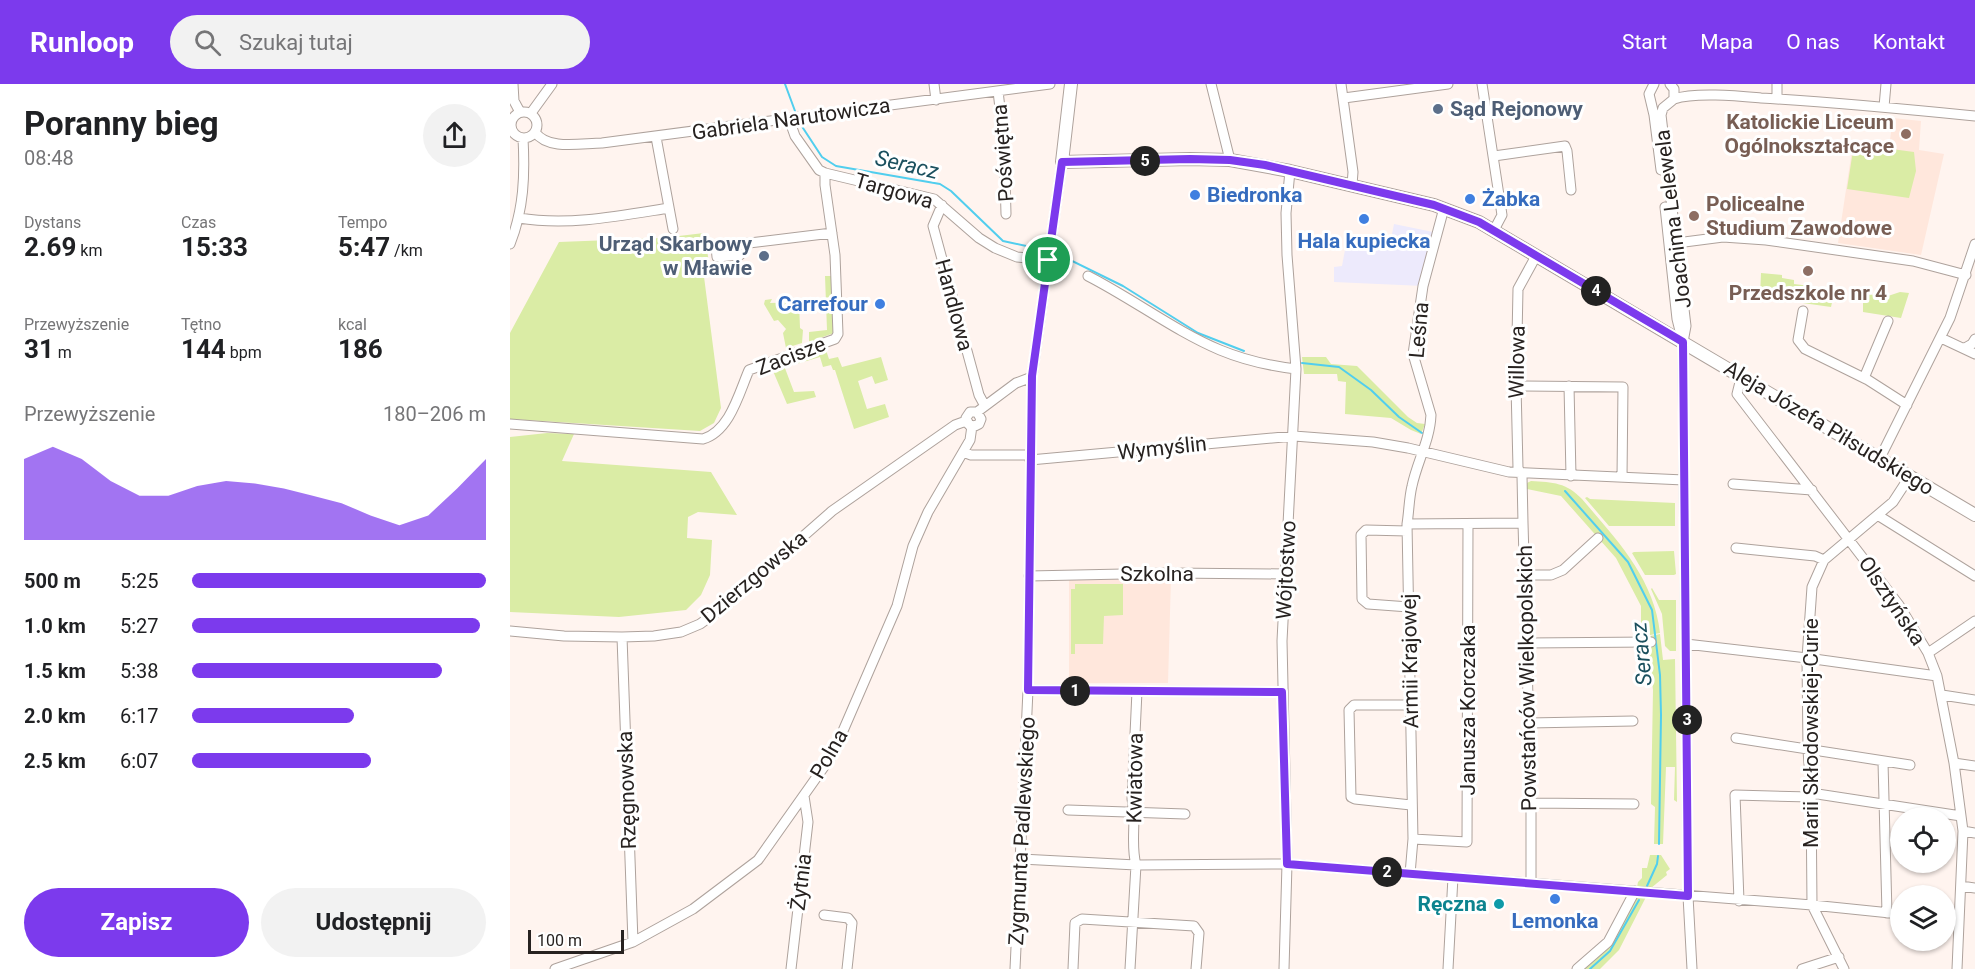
<!DOCTYPE html>
<html lang="pl">
<head>
<meta charset="utf-8">
<style>
	body { margin:0; font-family:Roboto,sans-serif; background:#f2f2f2; color:#202124; height:100vh; display:flex; flex-direction:column; font-size:22px; white-space:nowrap }
	* { box-sizing:border-box; margin:0 }
	p { font-size:20px; color:#757577 }
	.icon { flex:none; width:33px; height:33px; fill:none; stroke:currentColor; stroke-width:2; stroke-linecap:round; stroke-linejoin:round }
	.map { position:relative; flex:1; overflow:hidden }
	.sheet { display:flex; flex-direction:column; background:#fff; width:510px }
	.sheet>* { flex:none }
	.buttons { position:absolute; left:1380px; top:723px; display:grid; gap:12px }
	.buttons a { display:grid; place-items:center; width:66px; height:66px; border-radius:50%; background:#fff; box-shadow:0 2px 4px #0004; font-size:30px }
	.scale { position:absolute; left:18px; bottom:15px; width:96px; box-sizing:border-box; padding-left:6px; border:3px solid #272220; border-top:0; font-size:16px; line-height:21px; white-space:nowrap; color:#272220; -webkit-text-stroke:4px #fff; paint-order:stroke }
	.pin { position:absolute; display:grid; place-items:center; width:51px; height:51px; color:#fff; margin:-26px; border:3px solid #fff; border-radius:50%; box-shadow:0 2px 6px #0007 }
	.km { position:absolute; width:30px; height:30px; margin:-15px; border-radius:50%; background:#222; color:#fff; font-size:16px; line-height:30px; text-align:center }
	.round { display:grid; place-items:center; flex:none; width:63px; height:63px; border-radius:32px; background:#f2f2f2 }
	.headline { display:flex; align-items:center; justify-content:space-between; height:102px; padding:0 24px }
	h1 { font-size:33px; font-weight:700; line-height:45px }
	.stats { display:grid; grid-template-columns:repeat(3,1fr); gap:9px; height:102px; padding:6px 24px }
	.stats div { display:grid; align-content:center }
	.stats b { font-size:26px; font-weight:700 }
	.stats small { font-size:16px; font-weight:400 }
	.stats p { font-size:16px }
	.chart { height:168px; padding:12px 24px }
	.chart p { display:flex; justify-content:space-between }
	.chart svg { width:100%; height:108px; margin-top:6px; fill:#7c3aed; opacity:.7 }
	.primary-button { display:flex; gap:12px; margin-top:auto; padding:12px 24px }
	.primary-button a { flex:1; height:69px; border-radius:36px; background:#7c3aed; color:#fff; font-size:24px; font-weight:700; line-height:69px; text-align:center }
	.primary-button a+a { background:#f2f2f2; color:#202124 }
	ul { padding:0 24px; list-style:none; font-size:20px }
	li { display:grid; grid-template-columns:96px 72px 1fr; align-items:center; height:45px }
	li i { height:15px; border-radius:8px; background:#7c3aed }
	header { display:flex; align-items:center; gap:36px; box-sizing:border-box; height:84px; padding:0 30px; background:#7c3aed; color:#fff }
	header strong { font-size:28px }
	nav { display:flex; gap:33px; margin-inline-start:auto; font-size:21px }
	.search { width:420px; height:54px; background:#f2f2f2; display:flex; align-items:center; gap:15px; box-sizing:border-box; padding:0 21px; border-radius:33px; color:#757577; font-size:22px }
	main { display:flex; flex:1; min-height:0 }
	.map>svg:first-child { display:block }
</style>
</head>
<body>
<header>
<strong>Runloop</strong>
<div class="search"><svg class="icon" aria-label="search" viewBox="0 0 24 24"><circle cx="10" cy="10" r="6"/><path d="M15 15l6 6"/></svg>Szukaj tutaj</div>
<nav><a>Start</a><a>Mapa</a><a>O nas</a><a>Kontakt</a></nav>
</header>
<main>
<section class="sheet">
<div class="headline"><div><h1>Poranny bieg</h1><p>08:48</p></div><a class="round"><svg class="icon" aria-label="share" viewBox="0 0 24 24"><path d="M12 15V3M7 8l5-5 5 5M5 13v7h14v-7"/></svg></a></div>
<div class="stats">
<div><p>Dystans</p><b>2.69<small> km</small></b></div>
<div><p>Czas</p><b>15:33</b></div>
<div><p>Tempo</p><b>5:47<small> /km</small></b></div>
</div>
<div class="stats">
<div><p>Przewyższenie</p><b>31<small> m</small></b></div>
<div><p>Tętno</p><b>144<small> bpm</small></b></div>
<div><p>kcal</p><b>186</b></div>
</div>
<div class="chart"><p><span>Przewyższenie</span>180–206 m</p>
<svg viewBox="0 0 160 44" preserveAspectRatio="none"><path d="M0 44V11L10 6L20 11L30 20L40 26L50 26L60 22L70 20L80 21L90 23L100 26L110 29L120 34L130 38L140 34L150 23L160 11V44z"/></svg>
</div>
<ul>
<li><b>500 m</b>5:25<i style="width:100%"></i></li>
<li><b>1.0 km</b>5:27<i style="width:98%"></i></li>
<li><b>1.5 km</b>5:38<i style="width:85%"></i></li>
<li><b>2.0 km</b>6:17<i style="width:55%"></i></li>
<li><b>2.5 km</b>6:07<i style="width:61%"></i></li>
</ul>
<div class="primary-button"><a>Zapisz</a><a>Udostępnij</a></div>
</section>
<div class="map">
<svg width="1465" height="885" viewBox="0 0 1465 885">
	<rect width="100%" height="100%" fill="#fff4ef"/>
	<path fill="#edeafc" d="M884 140 928 149 913 202 824 198V183L832 182 838 150 880 160Z"/>
	<path fill="#ffe7dc" d="M1383 34 1411 37 1409 66 1434 70 1411 171 1328 159 1343 59 1379 63Z
		M661 494 658 599H559V495Z"/>
	<path fill="#daeca5" d="M1344 60 1404 68 1406 87 1399 114 1337 105Z
		M194 149 200 184 193 185 211 324 204 339 190 347 0 335V249L49 158 152 154Z
		M1251 189 1272 191V194L1284 196V200L1325 205 1321 223 1250 213Z
		M315 192H322L324 249 299 258V248L317 246Z
		M1390 208 1399 209 1391 234 1353 228V210L1365 211V216H1370L1371 212H1378Z
		M262 215 260 219 289 218 290 244 293 246 292 259 276 264 273 249 276 245 268 236 264 237 254 220 255 216Z
		M315 263 319 275 328 273 332 283 371 273 378 296 365 300 362 292 348 297 357 325 375 320 379 333 344 345 325 286H323L321 281 313 283 310 273 283 281 281 275Z
		M792 273H816L821 280 847 282 898 333 907 339 915 340 911 350 901 346 881 334 835 330 836 298 828 297 827 290H794Z
		M273 279 284 308 304 307 306 313 277 320 263 287 249 292 248 287Z
		M37 349 64 350 52 377 201 388 227 431 188 428 178 433 177 454 202 456 200 491 191 511 176 526 109 533 0 528V353Z
		M1021 397C1043 398 1057 399 1072 415 1106 455 1144 494 1150 549L1131 553V522L1106 474 1051 412 1017 405V399Z
		M1077 413 1080 415 1165 419V442H1099L1075 414Z
		M1164 467 1166 490 1164 491H1135L1122 469 1124 468Z
		M565 500H613V531L594 532 593 560H565V570H561V505H565Z
		M1142 504 1149 516H1166V567H1160L1155 562 1152 530 1141 505Z
		M1150 550 1153 576 1165 575 1167 718 1164 716 1165 683H1156L1153 760H1144L1145 723 1141 720 1143 606 1141 588H1138V580H1134V564L1141 563 1140 554 1135 553Z
		M1140 771H1151L1160 785 1156 788 1157 791 1141 804 1127 803 1128 798 1132 794V784H1137Z
		M1125 812 1136 813 1109 866 1090 885H1070L1094 864Z"/>
	<g fill="none" stroke-linecap="round" stroke-linejoin="round">
		<path stroke="#51ceee" stroke-width="2" d="M275 0 285 27
			M291 41 312 73 326 82 430 100 441 107 493 157 530 165
			M546 169 613 202 688 249 734 267
			M792 279 829 283 861 306 889 333 912 349
			M1055 407 1118 478 1142 526 1150 591 1151 631 1149 760
			M1137 802 1147 780 1148 772
			M1080 885 1100 867 1129 816"/>
		<defs>
			<path id="minor" d="M3 0 4 17 10 28
				M424 0 426 16
				M701 0 720 76
				M831 0 843 88 842 101
				M972 0 992 131 984 146
				M1144 0 1139 10 1144 31 1151 86
				M1160 0 1164 5V15L1153 24 1151 31 1176 242 1173 258V274L1178 812 1182 885
				M488 7 494 59 496 130
				M834 14 938 0
				M1164 15C1185 8 1228 12 1251 14 1322 18 1394 25 1465 32
				M1267 15V0
				M1374 23 1376 0
				M1 41a13 13 0 1 1 26 0a13 13 0 1 1-26 0Z
				M21 29 42 0
				M279 35 285 52 309 86 315 89 424 115 469 154 485 164 507 173 538 176
				M25 48C38 67 72 59 92 59L540 0
				M146 53 163 145
				M984 72 1055 62 1057 67 1061 106
				M432 121 423 142 469 311 475 322
				M1155 123 1167 235 1172 255
				M9 134C59 142 109 132 159 124
				M0 160C14 125 15 91 13 54
				M1159 160 1213 153 1256 156 1403 177 1456 191
				M230 171 207 173 206 163 322 149
				M578 192C623 215 665 247 710 266 734 276 761 282 786 285
				M1293 227 1288 256 1295 265 1358 296 1397 321
				M1431 254 1465 270
				M1455 264 1462 260 1465 255
				M1231 294 1227 310 1389 521 1418 569 1427 592 1444 679 1453 747 1447 885
				M1354 294 1378 237
				M1006 302 1113 303 1112 393
				M1059 302 1061 392
				M467 328 471 335 469 340 465 342 459 341 456 334 460 328H467L506 299 522 293
				M0 340 193 355C220 347 229 309 239 286L325 255 328 250 325 171 315 101V89
				M453 368 461 371H521
				M1370 374 1440 234 1465 160
				M520 376 784 352 863 358 898 364 999 388 1174 396
				M1223 400 1302 406
				M1369 432 1465 492
				M897 440 1013 439
				M897 447 856 446 851 451 852 515 858 520 899 523
				M1226 464 1305 472 1314 476
				M1015 491H1041L1053 486 1088 454
				M519 492 661 489 776 490
				M0 547 54 552 112 553 144 552 171 548 190 540 208 527 322 427 445 341 456 337
				M112 553 123 858
				M1017 559 1141 558
				M1176 560 1297 574 1427 592
				M1418 569 1465 537
				M518 606 772 608
				M1432 611 1465 616
				M901 621H844L839 626 841 713 845 715 901 721
				M1019 639 1123 637
				M1226 654 1400 681
				M1373 678 1377 829
				M1444 679 1465 682
				M1301 709 1451 732
				M1021 719 1124 720
				M558 726 675 730
				M1453 747 1465 749
				M903 755 957 758 958 440
				M511 775 626 781 777 780 1302 821 1390 830
				M900 790 903 755 897 440C899 428 899 414 902 402 907 378 920 356 921 331L903 270 913 202 934 124
				M1021 799V719L1013 439 1012 392 1008 384 1006 302 1008 205 1026 172
				M1451 802 1465 804
				M1229 817 1225 711 1301 713
				M314 831 338 834 342 839 337 885
				M1436 834 1449 836
				M45 885 123 858 183 825 248 776 323 670 387 522 403 462 418 428 460 356 462 342
				M281 885 298 738 294 712
				M505 885 518 606 522 293 552 78
				M563 885 565 839 572 835 684 842 689 849 686 885
				M620 885 626 781C620 759 627 737 622 715L627 607
				M774 885 777 780 772 557 786 285 777 171 776 129 780 87
				M938 885 943 793
				M1067 885 1098 858 1125 807
				M1292 885 1329 873
				M1334 885 1302 821 1301 709 1298 666 1297 574 1302 503 1314 476 1383 418 1400 392"/>
			<path id="major" d="M561 0 552 78 680 75 720 76 780 87 924 121 969 138 1465 431"/>
		</defs>
		<use href="#minor" stroke="#aea29c" stroke-width="11"/>
		<use href="#major" stroke="#aea29c" stroke-width="14"/>
		<use href="#minor" stroke="#fff" stroke-width="9"/>
		<use href="#major" stroke="#fff" stroke-width="12"/>
	</g>
	<g fill="none" stroke-linecap="round" stroke-linejoin="round">
		<defs>
			<path id="route" d="M680 75 720 76 755 81 924 121 969 138 1173 258 1178 812 777 780 772 608 518 606 522 292 552 78Z"/>
		</defs>
		<use href="#route" stroke="#fff" stroke-width="12"/>
		<use href="#route" stroke="#7c3aed" stroke-width="8"/>
	</g>
	<g fill="#5c6f8a" stroke="#fff" stroke-width="2">
		<circle cx="928" cy="25" r="6"/>
		<circle cx="254" cy="172" r="6"/>
	</g>
	<g fill="#8d6e63" stroke="#fff" stroke-width="2">
		<circle cx="1396" cy="50" r="6"/>
		<circle cx="1184" cy="132" r="6"/>
		<circle cx="1298" cy="187" r="6"/>
	</g>
	<g fill="#3f7fe0" stroke="#fff" stroke-width="2">
		<circle cx="685" cy="111" r="6"/>
		<circle cx="960" cy="115" r="6"/>
		<circle cx="854" cy="135" r="6"/>
		<circle cx="370" cy="220" r="6"/>
		<circle cx="1045" cy="815" r="6"/>
	</g>
	<circle fill="#0f9aa8" stroke="#fff" stroke-width="2" cx="989" cy="820" r="6"/>
	<g text-anchor="middle" stroke-width="6" stroke-linejoin="round" paint-order="stroke">
		<g font-size="21" font-weight="bold" fill="#4e5e75" stroke="#fff" text-anchor="start">
			<text x="940" y="32">Sąd Rejonowy</text>
			<text x="242" y="167" text-anchor="end">Urząd Skarbowy<tspan x="242" dy="24">w Mławie</tspan></text>
		</g>
		<g font-size="21" fill="#272220" stroke="#fff">
			<text transform="translate(281 35) rotate(-8)" y="7">Gabriela Narutowicza</text>
			<text transform="translate(493 69) rotate(-94)" y="7">Poświętna</text>
			<text transform="translate(384 107) rotate(16)" y="7">Targowa</text>
			<text transform="translate(1163 135) rotate(-97)" y="7">Joachima Lelewela</text>
			<text transform="translate(444 221) rotate(75)" y="7">Handlowa</text>
			<text transform="translate(909 246) rotate(-85)" y="7">Leśna</text>
			<text transform="translate(281 272) rotate(-21)" y="7">Zacisze</text>
			<text transform="translate(1007 278) rotate(-89)" y="7">Willowa</text>
			<text transform="translate(1319 344) rotate(31)" y="7">Aleja Józefa Piłsudskiego</text>
			<text transform="translate(652 364) rotate(-6)" y="7">Wymyślin</text>
			<text transform="translate(776 486) rotate(-87)" y="7">Wójtostwo</text>
			<text x="647" y="497">Szkolna</text>
			<text transform="translate(244 493) rotate(-40)" y="7">Dzierzgowska</text>
			<text transform="translate(1382 517) rotate(56)" y="7">Olsztyńska</text>
			<text transform="translate(900 577) rotate(-91)" y="7">Armii Krajowej</text>
			<text transform="translate(1017 594) rotate(-91)" y="7">Powstańców Wielkopolskich</text>
			<text transform="translate(958 626) rotate(-90)" y="7">Janusza Korczaka</text>
			<text transform="translate(1301 649) rotate(-90)" y="7">Marii Skłodowskiej-Curie</text>
			<text transform="translate(319 670) rotate(-60)" y="7">Polna</text>
			<text transform="translate(625 694) rotate(-89)" y="7">Kwiatowa</text>
			<text transform="translate(117 706) rotate(-92)" y="7">Rzęgnowska</text>
			<text transform="translate(512 747) rotate(-87)" y="7">Zygmunta Padlewskiego</text>
			<text transform="translate(291 798) rotate(-83)" y="7">Żytnia</text>
		</g>
		<g font-size="21" font-weight="bold" fill="#785e54" stroke="#fff" text-anchor="end">
			<text x="1384" y="45">Katolickie Liceum<tspan x="1384" dy="24">Ogólnokształcące</tspan></text>
			<text x="1196" y="127" text-anchor="start">Policealne<tspan x="1196" dy="24">Studium Zawodowe</tspan></text>
			<text x="1298" y="216" text-anchor="middle">Przedszkole nr 4</text>
		</g>
		<g font-size="21" font-weight="bold" fill="#366cbe" stroke="#fff" text-anchor="start">
			<text x="697" y="118">Biedronka</text>
			<text x="972" y="122">Żabka</text>
			<text x="854" y="164" text-anchor="middle">Hala kupiecka</text>
			<text x="358" y="227" text-anchor="end">Carrefour</text>
			<text x="1045" y="844" text-anchor="middle">Lemonka</text>
		</g>
		<g font-size="21" font-weight="bold" fill="#0d838f" stroke="#fff" text-anchor="end">
			<text x="977" y="827">Ręczna</text>
		</g>
		<g font-size="22" font-style="italic" fill="#1b505e" stroke="#fff">
			<text transform="translate(397 80) rotate(13)" y="8">Seracz</text>
			<text transform="translate(1131 570) rotate(-95)" y="8">Seracz</text>
		</g>
	</g>
</svg>
<div class="buttons">
<a><svg class="icon" aria-label="locate" viewBox="0 0 24 24"><circle cx="12" cy="12" r="6"/><path d="M12 2v4M12 18v4M2 12h4M18 12h4"/></svg></a>
<a><svg class="icon" aria-label="layers" viewBox="0 0 24 24"><path d="M12 4l9 5-9 5-9-5zM3 14l9 5 9-5"/></svg></a>
</div>
<div class="scale">100 m</div>
<div class="pin" style="left:538px;top:176px;background:#1e9e55"><svg class="icon" aria-label="arrive" viewBox="0 0 24 24"><path d="M6 21V4h12l-3 4 3 4H6"/></svg></div>
<b class="km" style="left:565px;top:607px">1</b>
<b class="km" style="left:877px;top:788px">2</b>
<b class="km" style="left:1177px;top:636px">3</b>
<b class="km" style="left:1086px;top:207px">4</b>
<b class="km" style="left:635px;top:77px">5</b>
</div>
</main>
</body>
</html>
